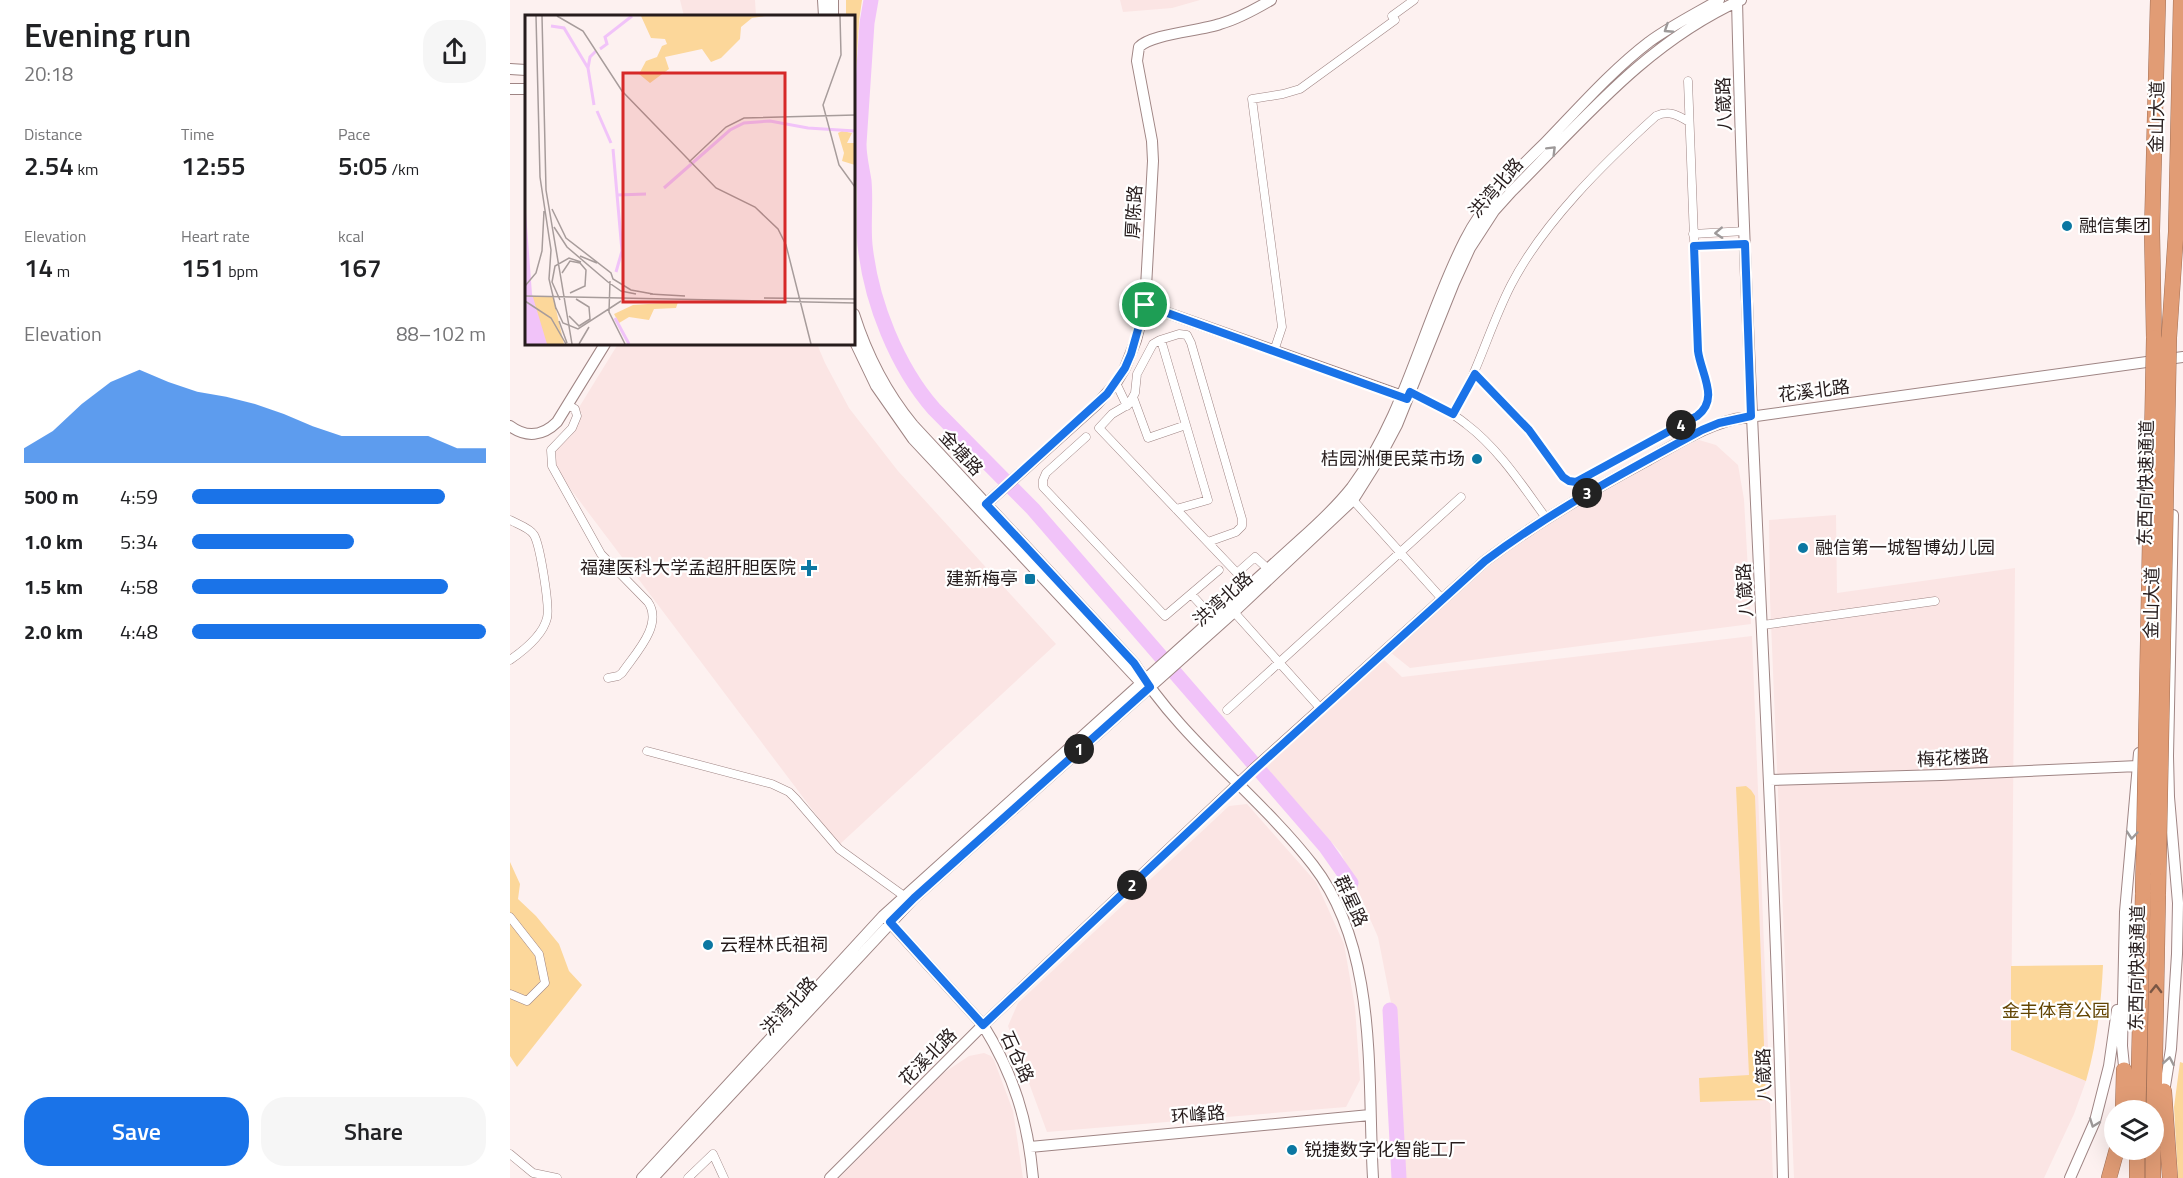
<!DOCTYPE html>
<html lang="en">
<head>
<meta charset="utf-8">
<style>
	body { margin:0; font-family:"Titillium Web","Noto Sans SC",sans-serif; background:#f6f6f6; color:#202124; height:100vh; display:flex; flex-direction:column; font-size:22px; white-space:nowrap }
	* { box-sizing:border-box; margin:0 }
	p { font-size:20px; color:#757577 }
	.icon { flex:none; width:33px; height:33px; fill:none; stroke:currentColor; stroke-width:2; stroke-linecap:round; stroke-linejoin:round }
	.map { position:relative; flex:1; overflow:hidden }
	.details { display:flex; flex-direction:column; background:#fff; width:510px }
	.details>* { flex:none }
	.controls { position:absolute; left:1594px; top:1100px; display:grid; gap:12px }
	.controls a { display:grid; place-items:center; width:60px; height:60px; border-radius:50%; background:#fff; box-shadow:0 6px 24px #0002; font-size:30px }
	.pin { position:absolute; display:grid; place-items:center; width:51px; height:51px; color:#fff; margin:-26px; border:3px solid #fff; border-radius:50%; box-shadow:0 2px 6px #0007 }
	.km { position:absolute; width:30px; height:30px; margin:-15px; border-radius:50%; background:#222; color:#fff; font-size:16px; line-height:30px; text-align:center }
	.round { display:grid; place-items:center; flex:none; width:63px; height:63px; border-radius:24px; background:#f6f6f6 }
	.headline { display:flex; align-items:center; justify-content:space-between; height:102px; padding:0 24px }
	h1 { font-size:33px; font-weight:600; line-height:45px }
	.figures { display:grid; grid-template-columns:repeat(3,1fr); gap:9px; height:102px; padding:6px 24px }
	.figures div { display:grid; align-content:center }
	.figures b { font-size:26px; font-weight:600 }
	.figures small { font-size:16px; font-weight:400 }
	.figures p { font-size:16px }
	.chart { height:168px; padding:12px 24px }
	.chart p { display:flex; justify-content:space-between }
	.chart svg { width:100%; height:108px; margin-top:6px; fill:#1a73e8; opacity:.7 }
	.primary-button { display:flex; gap:12px; margin-top:auto; padding:12px 24px }
	.primary-button a { flex:1; height:69px; border-radius:24px; background:#1a73e8; color:#fff; font-size:24px; font-weight:600; line-height:69px; text-align:center }
	.primary-button a+a { background:#f6f6f6; color:#202124 }
	ul { padding:0 24px; list-style:none; font-size:20px }
	li { display:grid; grid-template-columns:96px 72px 1fr; align-items:center; height:45px }
	li i { height:15px; border-radius:8px; background:#1a73e8 }
	main { display:flex; flex:1; min-height:0 }
	.map>svg:first-child { display:block }
</style>
</head>
<body>
<main>
<section class="details">
<div class="headline"><div><h1>Evening run</h1><p>20:18</p></div><a class="round"><svg class="icon" aria-label="share" viewBox="0 0 24 24"><path d="M12 15V3M7 8l5-5 5 5M5 13v7h14v-7"/></svg></a></div>
<div class="figures">
<div><p>Distance</p><b>2.54<small> km</small></b></div>
<div><p>Time</p><b>12:55</b></div>
<div><p>Pace</p><b>5:05<small> /km</small></b></div>
</div>
<div class="figures">
<div><p>Elevation</p><b>14<small> m</small></b></div>
<div><p>Heart rate</p><b>151<small> bpm</small></b></div>
<div><p>kcal</p><b>167</b></div>
</div>
<div class="chart"><p><span>Elevation</span>88–102 m</p>
<svg viewBox="0 0 160 44" preserveAspectRatio="none"><path d="M0 44V38L10 31L20 20L30 11L40 6L50 11L60 15L70 17L80 20L90 24L100 29L110 33L120 33L130 33L140 33L150 38L160 38V44z"/></svg>
</div>
<ul>
<li><b>500 m</b>4:59<i style="width:86%"></i></li>
<li><b>1.0 km</b>5:34<i style="width:55%"></i></li>
<li><b>1.5 km</b>4:58<i style="width:87%"></i></li>
<li><b>2.0 km</b>4:48<i style="width:100%"></i></li>
</ul>
<div class="primary-button"><a>Save</a><a>Share</a></div>
</section>
<div class="map">
<svg width="1673" height="1178" viewBox="0 0 1673 1178">
	<rect width="100%" height="100%" fill="#fdf1f0"/>
	<path fill="#fbe5e4" d="M170 0H245L246 16H174Z
		M610 0H690L662 8 613 12Z
		M108 344H307L315 363 339 408 388 471 546 644 329 845 50 475 46 466V449L61 436 72 414 68 409Z
		M1189 440 1206 445 1228 465 1234 499 1241 624 900 668 880 652 986 560 1039 523 1174 446Z
		M1326 515 1327 593 1505 568 1501 1050 1576 1081 1564 1114 1534 1178H1284L1260 599 1259 520Z
		M1242 636 1263 1178H892L882 1008 868 937 831 853 756 767 872 658 892 677Z
		M737 804 806 882 834 944 845 1007 850 1080 836 1107 537 1132 498 1026 508 1003 719 806Z
		M474 1053 481 1056 484 1060 503 1111 513 1178H329L432 1074 459 1056Z"/>
	<path fill="#fcd79a" d="M336 0H352L349 21 344 104V16H336Z
		M1236 786 1241 790 1245 796 1256 1100 1190 1102 1189 1078 1239 1075 1226 787Z
		M0 862 10 884 8 899 26 916 49 944 59 971 72 985 7 1067 0 1056Z
		M1593 965C1591 1005 1587 1043 1576 1081L1501 1050V966Z
		M1670 1062 1673 1063V1178H1668L1664 1107Z"/>
	<g fill="none" stroke-linecap="round" stroke-linejoin="round">
		<path stroke="#f1c3f9" stroke-width="15" d="M361 0 357 23 349 144C349 157 352 168 354 181 356 202 353 224 355 245 361 302 387 367 424 409L523 509 815 846 841 883
			M880 1010 889 1178"/>
		<defs>
			<path id="street" d="M1183 234 1235 231
				M1184 246 1235 244
				M651 340 698 500 666 509
				M764 351 772 327 742 99 773 94 790 89 885 20 882 16 904 0
				M965 374 1011 420 1053 477 1059 481H1070L1187 416C1208 400 1196 387 1191 367 1189 359 1188 351 1188 343L1178 81
				M606 383 617 406
				M900 392C919 401 939 410 956 424 989 449 1012 485 1036 518
				M623 397 638 438 676 425
				M58 405 65 409 67 416 62 428 41 450 42 466 91 554 138 602C154 625 124 655 112 673L108 676 98 678
				M943 414C968 373 979 328 1001 285 1033 223 1094 163 1146 116 1159 110 1168 115 1179 122
				M576 437 536 473 533 480V487L655 616 709 570
				M843 500 933 600
				M0 520C7 524 20 528 24 535 30 545 40 607 37 618 33 635 13 651 0 660
				M698 542 726 532 732 526V519L681 343 677 335 669 334 650 340 643 344 627 374 625 393 619 404 602 414 589 428 727 573 745 557 758 569
				M681 594 703 618
				M724 612 811 709
				M1253 625 1425 601
				M717 710 951 497
				M137 751 262 784 279 792 286 799 329 849 394 896
				M0 917 29 954 35 983 17 1001 0 994
				M0 1154 23 1173 47 1178
				M178 1178 203 1154 214 1178"/>
			<path id="secondary" d="M313 0 314 16
				M323 0V16
				M1227 0C1236 393 1264 785 1273 1178
				M0 69 16 70
				M0 89H16
				M635 305 895 397
				M344 314C357 355 376 392 403 425L624 663C671 740 748 794 803 865 869 950 857 1077 863 1178
				M344 340 366 386 403 439 634 686
				M0 426C16 438 33 436 47 422L95 344
				M476 504 587 404 606 383 615 368 626 340 635 305 643 161 642 141 627 61 629 47C641 34 690 31 710 24 728 19 744 10 761 0
				M1259 780 1431 775 1628 766
				M375 917 473 1025C504 1075 518 1121 523 1178
				M1615 1076 1612 1046 1615 912 1629 753
				M520 1147 860 1115
				M1644 1154 1661 1049 1667 954 1668 903 1659 797 1658 756 1663 515
				M132 1178 373 916 791 539C809 523 827 506 842 487 896 414 914 320 955 240 974 202 1004 173 1035 143 1068 109 1101 71 1139 42 1161 26 1185 14 1209 0
				M143 1178 404 898 724 612 843 500 870 457 887 425 944 283 960 248 984 211 1002 191C1073 120 1137 42 1231 0
				M320 1178 473 1025 744 769 975 561C1027 522 1082 490 1138 460 1166 444 1193 427 1225 419L1673 357
				M1560 1178 1585 1121 1599 1066 1607 1010"/>
			<path id="highway" d="M1644 338 1642 231 1648 0
				M1654 1091 1660 1178
				M1613 1110 1614 1070
				M1628 1110 1633 893
				M1644 1110 1648 894
				M1599 1178 1607 1149
				M1627 1178V1149
				M1643 1178V1149"/>
		</defs>
		<use href="#street" stroke="#9f8584" stroke-width="9"/>
		<use href="#secondary" stroke="#9f8584" stroke-width="12"/>
		<use href="#highway" stroke="#a06f56" stroke-width="16"/>
		<use href="#street" stroke="#fff" stroke-width="8"/>
		<use href="#secondary" stroke="#fff" stroke-width="10"/>
		<use href="#highway" stroke="#e19c75" stroke-width="15"/>
		<defs>
			<path id="highway-bridge" d="M1633 893 1644 338
				M1648 894 1659 338 1666 232 1671 0"/>
		</defs>
		<use href="#highway-bridge" stroke="#a06f56" stroke-width="16" stroke-linecap="butt"/>
		<use href="#highway-bridge" stroke="#e19c75" stroke-width="15"/>
	</g>
	<defs><path id="oneway-chevron" d="M-2-3.5L2.5 0L-2 3.5" fill="none" stroke-width="1.6" stroke-linecap="round" stroke-linejoin="round" transform="scale(1.5)"/></defs>
	<g stroke="#9d9999">
		<use href="#oneway-chevron" transform="translate(1158 29) rotate(147)"/>
		<use href="#oneway-chevron" transform="translate(1042 150) rotate(-45)"/>
		<use href="#oneway-chevron" transform="translate(1209 233) rotate(177)"/>
		<use href="#oneway-chevron" transform="translate(1622 835) rotate(95)"/>
		<use href="#oneway-chevron" transform="translate(1659 1061) rotate(-80)"/>
		<use href="#oneway-chevron" transform="translate(1584 1123) rotate(110)"/>
	</g>
	<use stroke="#7a5644" href="#oneway-chevron" transform="translate(1646 989) rotate(-89)"/>
	<g fill="none" stroke-linecap="round" stroke-linejoin="round">
		<defs>
			<path id="route" d="M1235 244 1241 416 1209 423 1192 430C1118 470 1043 510 975 561L744 770 473 1025 380 922 404 898 640 687 624 663 476 504 597 394 615 368 621 354 635 305 897 399 900 392 943 414 965 374 1019 430 1053 477 1059 481 1066 482 1187 416C1210 399 1191 374 1188 351L1184 246Z"/>
		</defs>
		<use href="#route" stroke="#fff" stroke-width="12"/>
		<use href="#route" stroke="#1a73e8" stroke-width="8"/>
	</g>
	<g fill="#0b77a2" stroke="#fff" stroke-width="2">
		<circle cx="1557" cy="226" r="6"/>
		<circle cx="967" cy="459" r="6"/>
		<circle cx="1293" cy="548" r="6"/>
		<path d="M296 559h6v6h6v6h-6v6h-6v-6h-6v-6h6z"/>
		<rect x="514" y="573" width="12" height="12" rx="3"/>
		<circle cx="198" cy="945" r="6"/>
		<circle cx="782" cy="1150" r="6"/>
	</g>
	<g text-anchor="middle" stroke-width="4.5" stroke-linejoin="round" paint-order="stroke">
		<g font-size="18" fill="#261c1c" stroke="#fff">
			<text transform="translate(1214 104) rotate(-92)" y="6">八箴路</text>
			<text transform="translate(1647 117) rotate(-89)" y="6">金山大道</text>
			<text transform="translate(986 188) rotate(-49)" y="6">洪湾北路</text>
			<text transform="translate(624 212) rotate(-87)" y="6">厚陈路</text>
			<text transform="translate(1304 391) rotate(-7)" y="6">花溪北路</text>
			<text transform="translate(451 453) rotate(47)" y="6">金塘路</text>
			<text transform="translate(1636 483) rotate(-89)" y="6">东西向快速通道</text>
			<text transform="translate(1235 590) rotate(-93)" y="6">八箴路</text>
			<text transform="translate(713 599) rotate(-42)" y="6">洪湾北路</text>
			<text transform="translate(1642 603) rotate(-89)" y="6">金山大道</text>
			<text transform="translate(1443 758) rotate(-3)" y="6">梅花楼路</text>
			<text transform="translate(841 901) rotate(65)" y="6">群星路</text>
			<text transform="translate(1627 968) rotate(-89)" y="6">东西向快速通道</text>
			<text transform="translate(279 1006) rotate(-47)" y="6">洪湾北路</text>
			<text transform="translate(418 1057) rotate(-45)" y="6">花溪北路</text>
			<text transform="translate(507 1057) rotate(65)" y="6">石仓路</text>
			<text transform="translate(1254 1075) rotate(-92)" y="6">八箴路</text>
			<text transform="translate(688 1115) rotate(-5)" y="6">环峰路</text>
		</g>
		<g font-size="18" fill="#261c1c" stroke="#fff" text-anchor="start">
			<text x="1569" y="232">融信集团</text>
			<text x="955" y="465" text-anchor="end">桔园洲便民菜市场</text>
			<text x="1305" y="554">融信第一城智博幼儿园</text>
			<text x="286" y="574" text-anchor="end">福建医科大学孟超肝胆医院</text>
			<text x="508" y="585" text-anchor="end">建新梅亭</text>
			<text x="210" y="951">云程林氏祖祠</text>
			<text x="794" y="1156">锐捷数字化智能工厂</text>
		</g>
		<g font-size="18" fill="#634503" stroke="#fff">
			<text x="1546" y="1017">金丰体育公园</text>
		</g>
	</g>
	<g transform="translate(15 15)">
		<rect width="330" height="330" fill="#fdf1f0"/>
		<path d="M116 1H240L227 3 216 12 215 24 196 43 186 47 177 34 140 42 144 54 125 68 114 59 121 46 132 42 137 31 142 29 140 24 126 23ZM317 116 327 118 322 128H330V150L317 146 319 138 313 118ZM7 281H28L39 329H21ZM153 287 151 293 129 294 124 305 104 302 94 308 89 299 108 290Z" fill="#fcd79a"/>
		<path d="M0 184 7 279 22 329H0Z" fill="#f1c3f9"/>
		<path fill="none" stroke="#f1c3f9" stroke-width="3" d="M26 11 39 13 63 53 69 90M75 34 82 29 80 22 107 1M63 53 65 42 71 36M72 96 86 128M88 134 97 236 91 257M139 173 205 115 219 108 245 106 283 113 330 116M92 180 121 179M90 303 104 329"/>
		<path fill="none" stroke="#a79c9b" stroke-width="1.5" d="M11 1 15 162 26 235 24 264 31 294M17 1 21 175 47 329M32 1 58 16 97 76 191 173 230 192 253 214 261 230 286 329M315 1 316 40 298 90 314 150 330 172M164 147 201 112 219 103 330 100M27 194 41 223 86 258 88 264 106 275 128 279M29 212 42 232 83 267 96 276 111 279M55 241 72 248M37 258 45 246 55 248 61 255 60 271 45 278M85 266 84 297 100 329M0 271 11 258 17 236 19 196M125 279 160 281M0 281 330 288M239 283 330 284M35 285 27 267 30 251 44 243 56 247M0 286 26 303 41 329M31 293 38 308 53 314 96 286M44 301 54 311 65 304 64 292 51 284M34 306 42 328M54 329 64 312"/>
		<path fill="#d62828" fill-opacity="0.15" stroke="#d62828" stroke-width="3" d="M98 58H260V287H98Z"/>
		<rect width="330" height="330" fill="none" stroke="#261c1c" stroke-width="3"/>
	</g>
</svg>
<div class="controls">
<a><svg class="icon" aria-label="layers" viewBox="0 0 24 24"><path d="M12 4l9 5-9 5-9-5zM3 14l9 5 9-5"/></svg></a>
</div>
<div class="pin" style="left:635px;top:305px;background:#1e9e55"><svg class="icon" aria-label="arrive" viewBox="0 0 24 24"><path d="M6 21V4h12l-3 4 3 4H6"/></svg></div>
<b class="km" style="left:569px;top:749px">1</b>
<b class="km" style="left:622px;top:885px">2</b>
<b class="km" style="left:1077px;top:493px">3</b>
<b class="km" style="left:1171px;top:425px">4</b>
</div>
</main>
</body>
</html>
